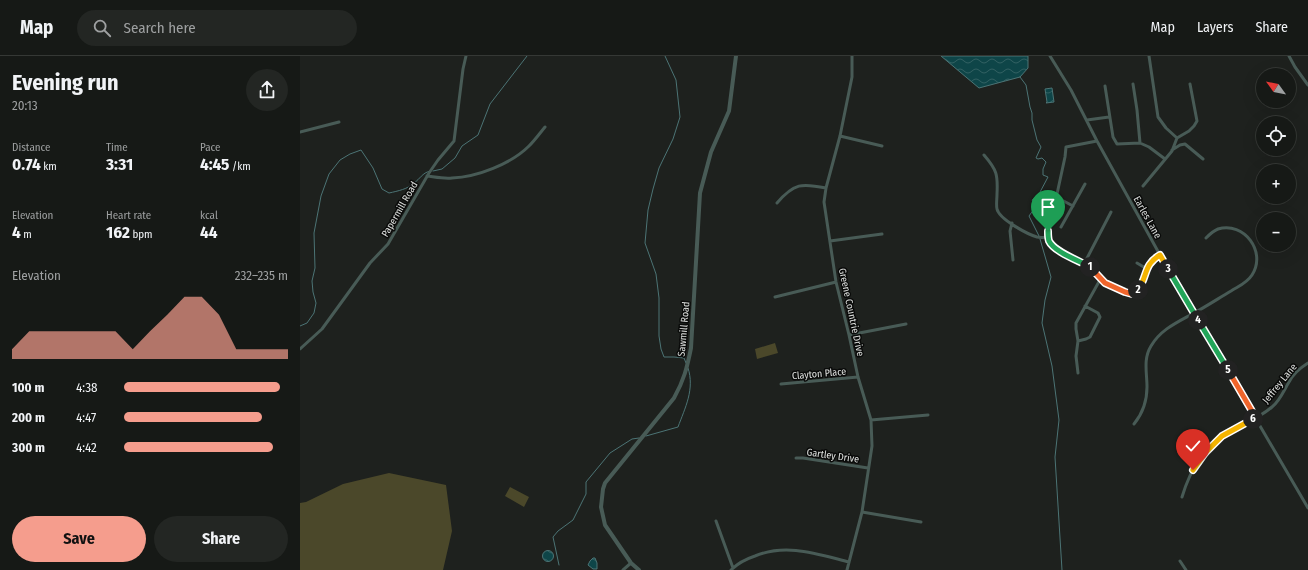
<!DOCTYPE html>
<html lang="en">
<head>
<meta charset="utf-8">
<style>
	body { margin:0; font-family:"Fira Sans Condensed",sans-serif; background:#232623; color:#f1f3f6; height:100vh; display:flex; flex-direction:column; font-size:15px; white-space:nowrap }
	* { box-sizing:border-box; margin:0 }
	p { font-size:13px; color:#9ea0a1 }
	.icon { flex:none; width:22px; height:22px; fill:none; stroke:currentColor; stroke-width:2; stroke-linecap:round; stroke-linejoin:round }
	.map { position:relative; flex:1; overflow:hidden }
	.panel { display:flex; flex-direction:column; background:#161916; width:300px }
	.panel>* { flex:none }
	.needle { width:26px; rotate:303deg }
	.buttons { position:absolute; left:956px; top:12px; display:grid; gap:8px }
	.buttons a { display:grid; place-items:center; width:40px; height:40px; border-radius:50%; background:#161916; box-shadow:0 4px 16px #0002,0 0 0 1px #353835; font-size:20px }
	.pin { position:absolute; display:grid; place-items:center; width:34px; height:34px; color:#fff; margin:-41px -17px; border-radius:50% 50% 50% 0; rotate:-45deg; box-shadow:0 0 4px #0007 }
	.pin .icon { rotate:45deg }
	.km { position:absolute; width:20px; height:20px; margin:-10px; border-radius:50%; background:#222; color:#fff; font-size:11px; line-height:20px; text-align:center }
	.round { display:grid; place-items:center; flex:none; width:42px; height:42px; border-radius:21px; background:#232623 }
	.overview { display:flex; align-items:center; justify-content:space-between; height:68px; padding:0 12px }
	h1 { font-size:22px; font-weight:700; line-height:30px }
	.figures { display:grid; grid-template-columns:repeat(3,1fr); gap:6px; height:68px; padding:4px 12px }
	.figures div { display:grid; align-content:center }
	.figures b { font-size:17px; font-weight:700 }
	.figures small { font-size:11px; font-weight:400 }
	.figures p { font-size:11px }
	.chart { height:112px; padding:8px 12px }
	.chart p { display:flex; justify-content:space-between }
	.chart svg { width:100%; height:72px; margin-top:4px; fill:#f59d8d; opacity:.7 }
	.cta { display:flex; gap:8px; margin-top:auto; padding:8px 12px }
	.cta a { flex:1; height:46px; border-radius:24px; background:#f59d8d; color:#111; font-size:16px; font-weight:700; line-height:46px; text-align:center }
	.cta a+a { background:#232623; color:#f1f3f6 }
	ul { padding:0 12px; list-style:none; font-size:13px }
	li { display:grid; grid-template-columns:64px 48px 1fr; align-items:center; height:30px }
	li i { height:10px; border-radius:5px; background:#f59d8d }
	header { display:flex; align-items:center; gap:24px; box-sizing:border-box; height:56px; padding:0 20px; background:#161916; border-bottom:1px solid #353835 }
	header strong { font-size:19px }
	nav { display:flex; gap:22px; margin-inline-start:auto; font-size:14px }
	.search { width:280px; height:36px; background:#232623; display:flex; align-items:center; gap:10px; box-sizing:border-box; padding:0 14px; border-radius:22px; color:#9ea0a1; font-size:15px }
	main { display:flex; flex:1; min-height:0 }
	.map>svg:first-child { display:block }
</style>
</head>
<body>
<header>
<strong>Map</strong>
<div class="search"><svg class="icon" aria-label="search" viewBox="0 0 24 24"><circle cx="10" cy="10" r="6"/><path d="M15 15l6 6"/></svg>Search here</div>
<nav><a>Map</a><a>Layers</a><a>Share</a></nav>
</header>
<main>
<section class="panel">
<div class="overview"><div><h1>Evening run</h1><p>20:13</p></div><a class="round"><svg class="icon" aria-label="share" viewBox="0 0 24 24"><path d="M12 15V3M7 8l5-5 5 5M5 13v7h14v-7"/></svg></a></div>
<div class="figures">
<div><p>Distance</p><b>0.74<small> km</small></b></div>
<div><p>Time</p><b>3:31</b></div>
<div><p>Pace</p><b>4:45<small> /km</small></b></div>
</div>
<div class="figures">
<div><p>Elevation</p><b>4<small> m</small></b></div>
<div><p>Heart rate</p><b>162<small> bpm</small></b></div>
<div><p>kcal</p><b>44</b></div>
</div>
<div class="chart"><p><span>Elevation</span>232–235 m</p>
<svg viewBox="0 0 160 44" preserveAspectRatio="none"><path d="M0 44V38L10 27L20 27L30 27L40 27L50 27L60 27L70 38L80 27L90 17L100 6L110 6L120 17L130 38L140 38L150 38L160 38V44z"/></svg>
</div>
<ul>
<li><b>100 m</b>4:38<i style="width:95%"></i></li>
<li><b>200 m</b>4:47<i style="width:84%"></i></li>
<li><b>300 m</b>4:42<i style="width:91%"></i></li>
</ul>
<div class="cta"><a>Save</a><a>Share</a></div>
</section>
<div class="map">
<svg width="1008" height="514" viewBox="0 0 1008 514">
	<defs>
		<pattern id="water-waves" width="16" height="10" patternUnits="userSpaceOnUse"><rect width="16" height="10" fill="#0e4548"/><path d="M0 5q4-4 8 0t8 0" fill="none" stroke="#316062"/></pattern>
	</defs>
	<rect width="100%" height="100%" fill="#1e211e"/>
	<path fill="#4b482a" d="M475 287 478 297 457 303 455 293Z
		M89 417 146 429 152 475 143 514H0V447L6 446 43 428Z
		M210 431 229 441 224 451 205 440Z"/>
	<path fill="url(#water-waves)" stroke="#4c7475" d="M641 0H728V12L720 21 679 32Z
		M752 32 754 46 746 47 747 46 745 33Z
		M242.5 500a5.5 5.5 0 1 1 11 0a5.5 5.5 0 1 1-11 0Z
		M293 502H295L297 507V513H293L288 509 290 505Z"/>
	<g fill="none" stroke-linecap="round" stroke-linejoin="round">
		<path stroke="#4c7475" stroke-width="1" d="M365 0 376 24 380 61 373 83 359 112 353 133 348 154 345 187 356 218 359 242V280L361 293 364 301H374L384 302 386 307
			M720 21 726 29 730 51 732 57V64L737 84 741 91 736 102 738 103 742 102 746 106 743 113V119L748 121 739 138 732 144 734 147V153L729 160 739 180
			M133 115 142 113 155 102 162 90 178 79 190 48 227 0
			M740 183 751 221 745 244 742 267 752 310 759 364 755 401 762 514
			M0 270 7 267 14 257 16 247 13 236 12 225 15 212 14 177 21 140 29 118 40 104 50 98 61 94 73 112 82 133 89 137C98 135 108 133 114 127 120 123 122 117 130 115
			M346 380 378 371C385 352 395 333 388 312
			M259 509 253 481 258 475 273 464 286 438V426L310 397 332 383 339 382"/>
		<path stroke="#485b56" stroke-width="3" d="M750 0 771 34 797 85 860 199 1008 452
			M849 0 858 61 866 72 877 82
			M989 0 995 11 1008 29
			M833 28 837 54 840 87
			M805 30 813 81 817 88 840 87 849 91 865 103
			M787 64 809 61
			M0 76 39 66
			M540 80 582 90
			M797 85 766 91 765 101 749 175V185L758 193 788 210 809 229 830 238C845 236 843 214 852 204 854 202 857 201 860 199
			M872 94 880 89 885 88 903 103
			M684 99C697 114 698 119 697 138 697 143 696 149 697 153 699 163 727 178 737 181 741 182 745 181 749 181
			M127 120C135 121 144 123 152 122 177 121 211 108 229 90 235 84 240 77 245 71
			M843 130 872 95 877 82 889 75 894 70 897 65 890 28
			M756 141 773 150
			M477 147C494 127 502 127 526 132
			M712 167 710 175 713 204
			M761 171 785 128
			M530 185 582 178
			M837 207 847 213
			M784 208 811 156
			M475 241 536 226
			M549 279 606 268
			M778 285 786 283 790 281 800 261 798 257 785 250
			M0 293 22 273 70 207 88 188 129 117 138 104 154 85 163 13 166 0
			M778 317 776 300 778 285 776 273V267L801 222
			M481 328 558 321
			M571 364 628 359
			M834 368C843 357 847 345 847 331 847 317 843 303 851 290 861 273 878 266 894 257 907 250 919 242 931 235 939 230 947 227 952 219 967 196 944 165 918 173 913 175 910 178 906 182
			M496 402H503L568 412
			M882 441C889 418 902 392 924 379 940 370 958 363 972 351 980 345 984 334 989 326 993 318 1000 312 1008 307
			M562 456 621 466
			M416 465 433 512
			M880 505 886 514
			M323 514 331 507
			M431 514C437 508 446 503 455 500 486 487 517 498 549 506
			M547 514 562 456 572 390 571 364 558 321 549 279 536 226 524 146 526 132 540 80 552 21V0"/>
		<path stroke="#485b56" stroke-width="4" d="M339 514 331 507 305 469 301 451 303 433 305 427 374 342C384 324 387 312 391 292L400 137 411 96 429 55 436 0"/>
	</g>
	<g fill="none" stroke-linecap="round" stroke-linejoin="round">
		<defs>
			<path id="split-1" d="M748 175C748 178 748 182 749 185 754 196 780 205 790 211"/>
			<path id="split-2" d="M790 211 805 227 825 236 832 238 838 234"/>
			<path id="split-3" d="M838 234C848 220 843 209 860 199L868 213"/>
			<path id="split-4" d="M868 213 898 264"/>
			<path id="split-5" d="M898 264 928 314"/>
			<path id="split-6" d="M928 314 956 362 953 363"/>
			<path id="split-7" d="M905 397 922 380 953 363"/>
			<path id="split-8" d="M893 414 905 397"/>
		</defs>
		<use href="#split-1" stroke="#fff" stroke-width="8"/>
		<use href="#split-2" stroke="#fff" stroke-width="8"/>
		<use href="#split-3" stroke="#fff" stroke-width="8"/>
		<use href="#split-4" stroke="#fff" stroke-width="8"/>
		<use href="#split-5" stroke="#fff" stroke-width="8"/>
		<use href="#split-6" stroke="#fff" stroke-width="8"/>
		<use href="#split-7" stroke="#fff" stroke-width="8"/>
		<use href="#split-8" stroke="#fff" stroke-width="8"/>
		<use href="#split-1" stroke="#22a559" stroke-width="5"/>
		<use href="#split-2" stroke="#f0652b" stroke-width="5"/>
		<use href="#split-3" stroke="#f5b400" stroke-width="5"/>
		<use href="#split-4" stroke="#22a559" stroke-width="5"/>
		<use href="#split-5" stroke="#22a559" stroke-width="5"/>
		<use href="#split-6" stroke="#f0652b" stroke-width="5"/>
		<use href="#split-7" stroke="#f5b400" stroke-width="5"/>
		<use href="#split-8" stroke="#f5b400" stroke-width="5"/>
	</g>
	<g text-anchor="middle" stroke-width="3" stroke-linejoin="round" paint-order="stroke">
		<g font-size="10" fill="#dee0de" stroke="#090a09">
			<text transform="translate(99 153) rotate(-60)" y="4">Papermill Road</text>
			<text transform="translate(848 161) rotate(61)" y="4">Earles Lane</text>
			<text transform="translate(552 256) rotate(78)" y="4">Greene Countrie Drive</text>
			<text transform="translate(383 273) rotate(-85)" y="4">Sawmill Road</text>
			<text transform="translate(519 317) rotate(-5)" y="4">Clayton Place</text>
			<text transform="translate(979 327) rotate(-51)" y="4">Jeffrey Lane</text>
			<text transform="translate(533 399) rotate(8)" y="4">Gartley Drive</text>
		</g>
	</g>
</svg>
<div class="buttons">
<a><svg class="needle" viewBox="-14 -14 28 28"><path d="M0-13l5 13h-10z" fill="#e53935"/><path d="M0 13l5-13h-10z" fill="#9ea0a1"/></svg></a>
<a><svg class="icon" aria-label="locate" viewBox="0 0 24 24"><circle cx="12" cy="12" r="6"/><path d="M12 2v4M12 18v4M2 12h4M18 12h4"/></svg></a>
<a>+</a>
<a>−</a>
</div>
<div class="pin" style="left:748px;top:175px;background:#1e9e55"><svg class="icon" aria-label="arrive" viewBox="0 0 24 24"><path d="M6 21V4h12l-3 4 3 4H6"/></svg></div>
<div class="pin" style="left:893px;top:414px;background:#d93025"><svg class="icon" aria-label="check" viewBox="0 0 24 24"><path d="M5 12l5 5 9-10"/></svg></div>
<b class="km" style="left:790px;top:211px">1</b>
<b class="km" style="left:838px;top:234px">2</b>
<b class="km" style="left:868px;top:213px">3</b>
<b class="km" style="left:898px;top:264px">4</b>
<b class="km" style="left:928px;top:314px">5</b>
<b class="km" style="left:953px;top:363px">6</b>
</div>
</main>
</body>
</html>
